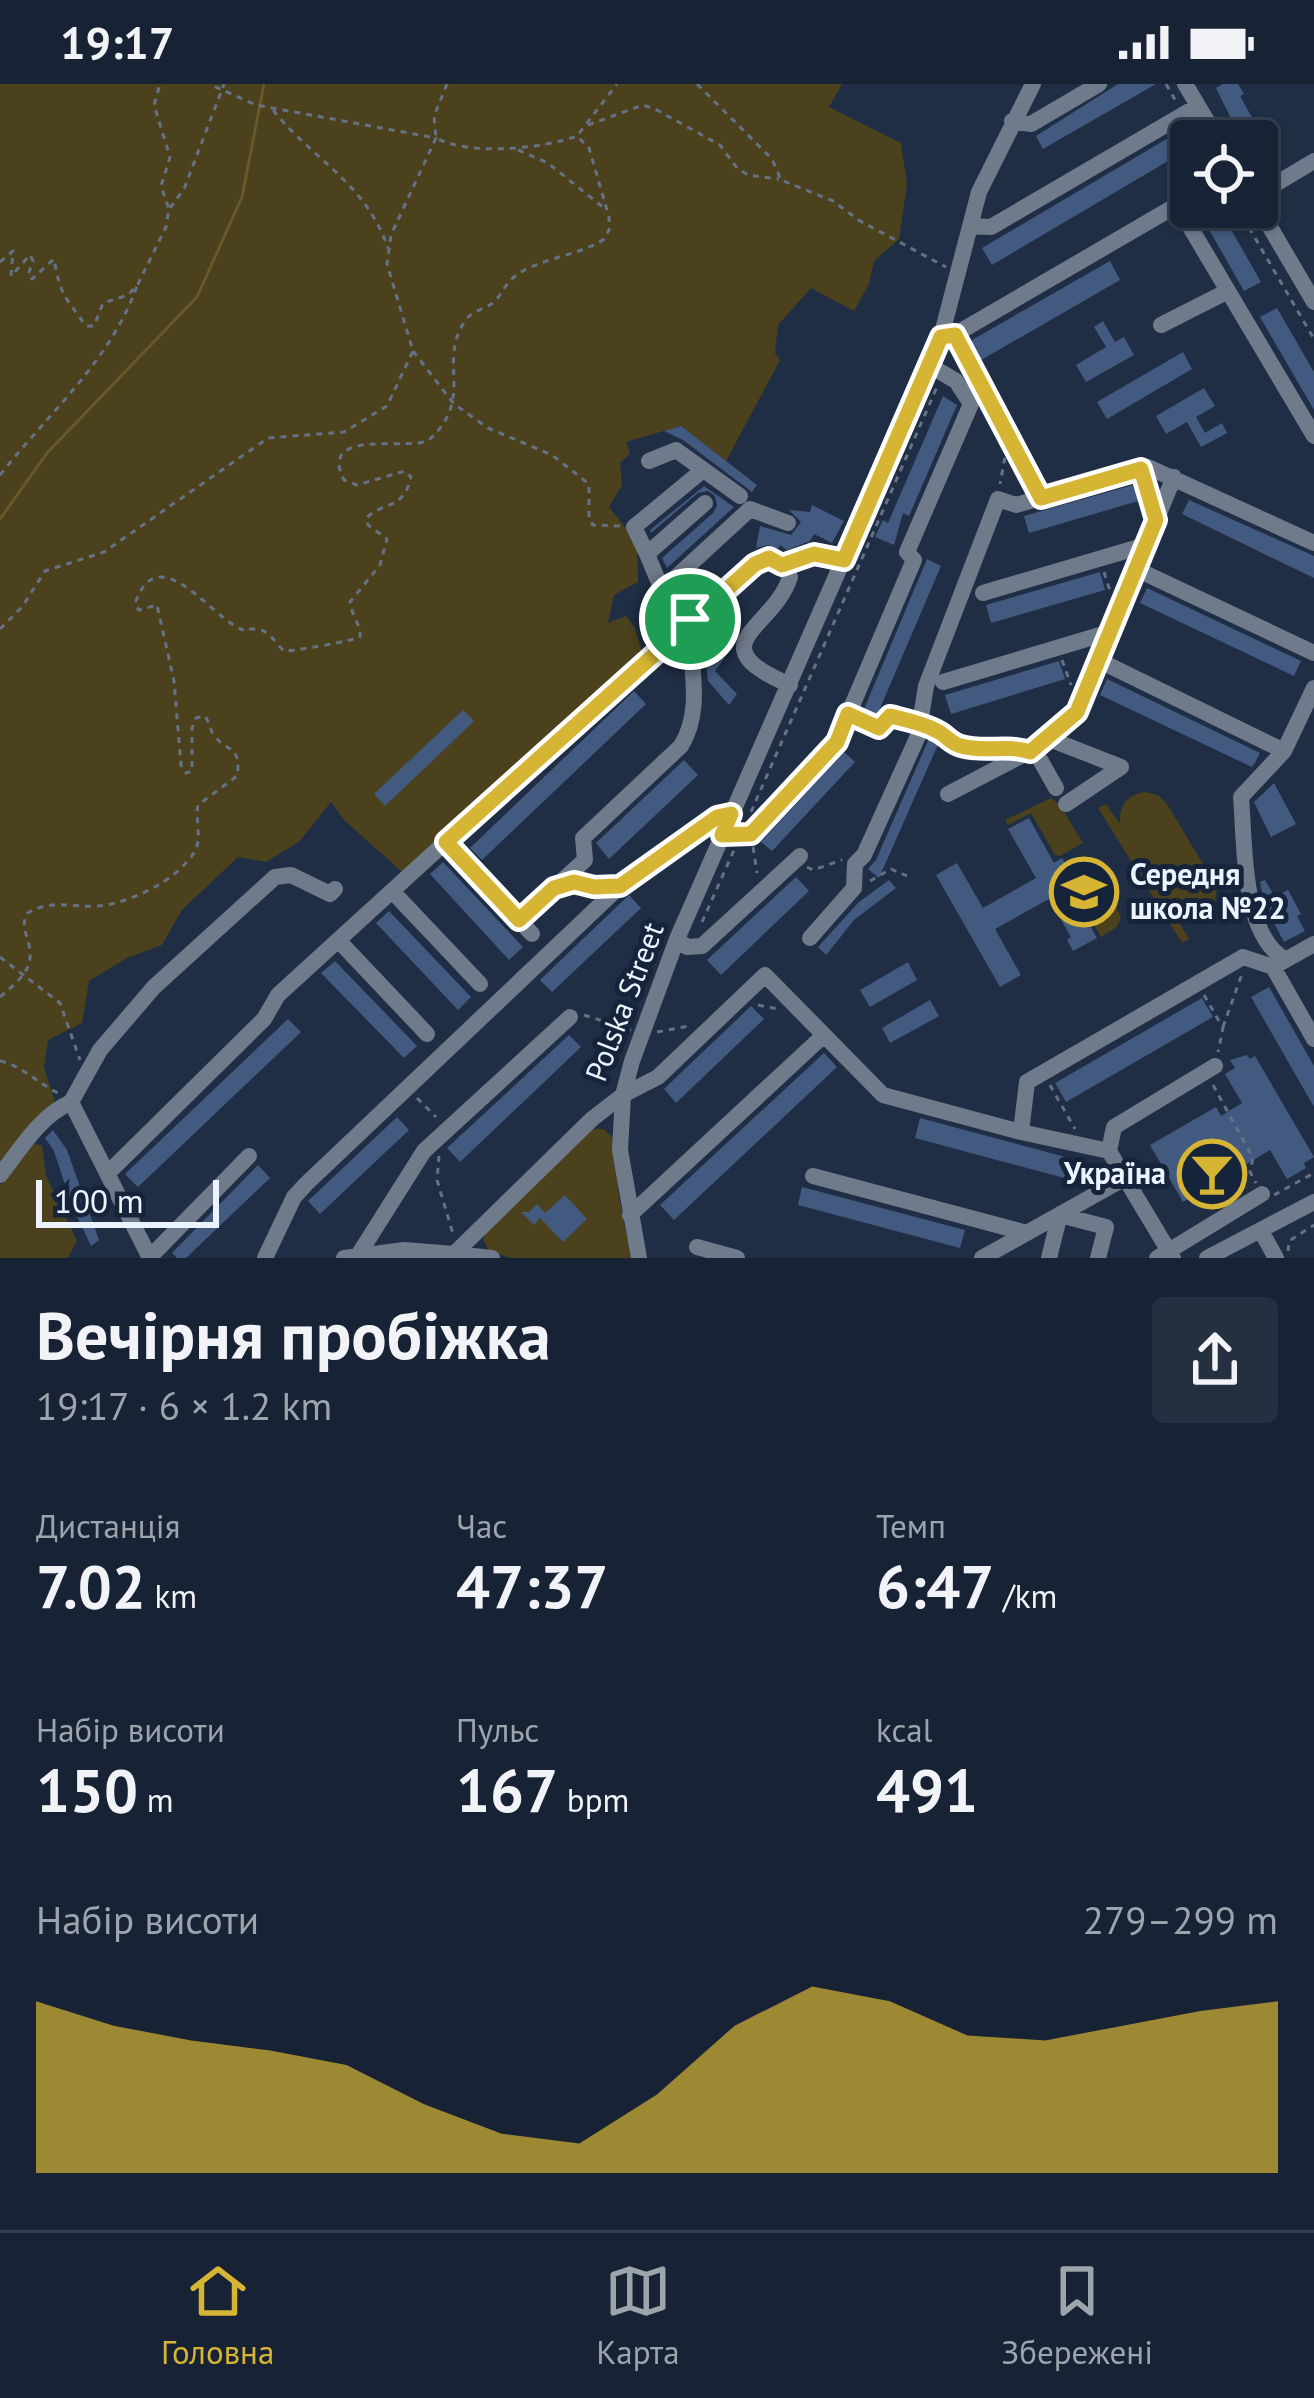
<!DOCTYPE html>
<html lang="uk">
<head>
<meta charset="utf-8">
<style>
	body { margin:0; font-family:"PT Sans",sans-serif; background:#242f40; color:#f1f3f6; height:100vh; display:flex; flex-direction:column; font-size:45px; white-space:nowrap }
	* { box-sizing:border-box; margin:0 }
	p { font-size:39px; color:#9ea4ac }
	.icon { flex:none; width:66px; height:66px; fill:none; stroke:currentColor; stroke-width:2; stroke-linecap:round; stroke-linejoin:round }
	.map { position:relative; height:1174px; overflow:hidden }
	.drawer { display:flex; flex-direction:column; background:#172234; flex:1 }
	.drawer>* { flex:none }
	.buttons { position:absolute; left:1170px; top:36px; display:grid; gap:24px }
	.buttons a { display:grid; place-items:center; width:108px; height:108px; border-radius:12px; background:#172234; box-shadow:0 3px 9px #0004,0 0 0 3px #363f4f; font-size:60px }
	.scale { position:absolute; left:36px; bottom:30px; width:183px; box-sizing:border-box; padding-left:12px; border:6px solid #ebf3ff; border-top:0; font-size:33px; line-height:42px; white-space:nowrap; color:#ebf3ff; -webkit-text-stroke:9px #16243b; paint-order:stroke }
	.pin { position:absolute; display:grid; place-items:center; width:102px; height:102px; color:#fff; margin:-51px; border:6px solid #fff; border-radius:50%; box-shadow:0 3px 12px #0007 }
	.round { display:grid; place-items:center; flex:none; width:126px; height:126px; border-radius:12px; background:#242f40 }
	.head { display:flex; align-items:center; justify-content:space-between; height:204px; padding:0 36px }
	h1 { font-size:66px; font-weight:700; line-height:90px }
	.metrics { display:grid; grid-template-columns:repeat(3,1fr); gap:18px; height:204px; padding:12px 36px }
	.metrics div { display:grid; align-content:center }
	.metrics b { font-size:60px; font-weight:700 }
	.metrics small { font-size:33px; font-weight:400 }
	.metrics p { font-size:33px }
	.chart { height:336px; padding:24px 36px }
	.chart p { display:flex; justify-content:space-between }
	.chart svg { width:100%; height:216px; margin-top:12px; fill:#d6b534; opacity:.7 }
	.status { display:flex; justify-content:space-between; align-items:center; height:84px; padding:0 60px; background:#172234; direction:ltr }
	.status svg { height:33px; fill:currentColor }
	.tabs { display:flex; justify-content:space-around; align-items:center; height:168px; border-top:3px solid #363f4f; background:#172234; font-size:33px; color:#9ea4ac }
	.tabs a { display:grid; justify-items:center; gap:6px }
	.tabs .on { color:#d6b534 }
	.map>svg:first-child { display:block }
</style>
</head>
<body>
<div class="status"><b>19:17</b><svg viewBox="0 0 49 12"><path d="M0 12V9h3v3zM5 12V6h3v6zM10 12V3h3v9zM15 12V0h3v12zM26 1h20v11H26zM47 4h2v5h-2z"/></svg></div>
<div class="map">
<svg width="1314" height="1174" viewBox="0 0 1314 1174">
	<rect width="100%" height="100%" fill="#1f2e45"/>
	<path fill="#4b411d" d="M0 0H842L829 23 901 59 907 100 899 155 874 177 869 200 854 227 811 204 778 241 775 269 780 276 726 377 681 342 626 358 630 370 620 379 622 401 609 423 637 458 638 498 614 511 608 539 626 532 635 544 643 572 402 788 344 736 331 718 299 758 266 778 238 773 182 826 162 861 127 874 89 897 82 939 48 956 44 983 56 1022 0 1085Z
		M1145 708 1158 711 1167 720 1216 802C1219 830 1198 840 1174 830L1189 855 1182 859 1098 724 1106 720 1120 740C1119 723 1126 711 1145 708Z
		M1051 714 1059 720 1083 759 1060 772 1055 771 1031 729 1008 741 1005 736Z
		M1095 783 1121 833 1117 843 1101 853 1071 800Z
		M592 1045H604L614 1055 619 1112 631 1174H512L489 1167 483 1155 486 1148Z
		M30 1060 42 1061 46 1092 77 1157 68 1174H0V1102Z"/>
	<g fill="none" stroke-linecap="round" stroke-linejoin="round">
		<path stroke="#66592a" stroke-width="3" d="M0 435 47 369 197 213 242 113 264 0"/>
	</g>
	<path fill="#425a7f" d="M1118 0H1156L1043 65 1036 52Z
		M1223 0H1238L1244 10 1240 12 1254 37 1237 47 1216 4Z
		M1175 50 1185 67 992 181 982 164Z
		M1196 123H1218L1261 198 1244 207Z
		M1110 177 1120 196 976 279 965 260Z
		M1277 224 1314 288V326L1260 233Z
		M1103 237 1115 258 1124 253 1134 271 1086 298 1076 281 1106 263 1094 243Z
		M1183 268 1192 285 1107 335 1097 318Z
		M1204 304 1215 322 1196 333 1205 349 1222 339 1227 349 1201 363 1187 338 1166 350 1156 332Z
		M943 312 957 321 909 432 903 429 894 461 875 453 883 436 888 439Z
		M681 342 757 401 752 408 683 356 664 347Z
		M1140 399 1145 415 1029 449 1024 432Z
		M704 402 734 423 667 484 662 474 713 429 717 422 715 412 708 407 698 409 651 449 650 446Z
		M1189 416 1314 472V494L1182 430Z
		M812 421 844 437 832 459 814 450 810 457 787 466 780 461 778 465 768 461 756 464 760 442 791 451 801 438 789 426 810 428Z
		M927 475 941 482 875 636 862 630Z
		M1100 488 1105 506 991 539 986 521Z
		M1147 504 1301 577 1294 592 1140 519Z
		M703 552 731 565 715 587 737 610 729 621 708 597Z
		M1059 577 1065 595 951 630 945 611Z
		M1107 595 1260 669 1255 679 1252 683 1100 611Z
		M634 607 646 620 482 776 470 764Z
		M463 626 474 637 385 722 374 710Z
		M931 650 940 656 879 794 868 785 876 776Z
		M844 668 855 678 772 767 761 758Z
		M684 676 698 691 609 775 596 759Z
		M1274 699 1296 740 1271 753 1254 718Z
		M1029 734 1054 779 1062 774 1073 793 1065 798 1097 854 1073 867 1067 856 1071 853 1049 815 995 845 1021 891 1000 903 936 791 957 779 983 824 1036 794 1008 745Z
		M443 778 523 863 509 876 430 790Z
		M796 793 809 807 721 891 707 876Z
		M889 796 896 804 854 836 826 871 818 863 859 818Z
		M1265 796 1275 813 1288 806 1301 830 1297 832 1305 847 1284 858 1265 822 1260 798Z
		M629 811 641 824 552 908 540 896Z
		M389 827 471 913 458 926 376 839Z
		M335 877 417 962 404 974 321 889Z
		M908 878 917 896 870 923 860 906Z
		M1269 903 1314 982V1023L1251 913Z
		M1202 914 1213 933 1066 1018 1055 999Z
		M930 916 939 932 890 959 882 944Z
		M751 922 764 935 676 1019 664 1005Z
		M288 935 301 948 138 1103 125 1090Z
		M569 951 581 963 460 1078 447 1064Z
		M824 969 837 983 674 1136 660 1121Z
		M1247 971 1250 975 1255 972 1314 1073 1304 1079 1306 1084 1287 1095 1270 1066 1183 1118 1150 1061 1216 1023 1221 1032 1242 1019 1225 990 1235 984 1230 976Z
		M397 1033 409 1046 320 1130 308 1117Z
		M920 1034 1084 1078 1079 1098 915 1054Z
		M53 1046 67 1066 99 1156 91 1162 72 1122 54 1067 45 1054Z
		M258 1081 270 1094 186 1174H177L172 1169Z
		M802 1103 965 1146 960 1164 798 1121Z
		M565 1111 587 1135 563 1158 540 1134 534 1141 521 1128H529L537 1120 545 1129Z"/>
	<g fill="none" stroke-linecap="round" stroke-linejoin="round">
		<path stroke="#657285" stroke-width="3" stroke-dasharray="6 6" stroke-linecap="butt" d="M447 0 434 32 436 54C470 72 541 65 577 52L617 0
			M697 0 772 75 781 96 833 117 860 137 946 183
			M1166 0 1177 19
			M273 26C313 76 365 98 388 164
			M588 41 643 21 655 25 720 61 737 84 748 91 779 95
			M1190 43 1199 57
			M518 66 548 79 604 124
			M1180 107 1191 76
			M1237 123 1314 255
			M170 124 184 105 224 0
			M0 178 13 167 11 192 30 171 33 177 28 191 32 195 54 175C61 213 64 211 86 242H94L103 219 128 211 138 200 166 143 169 125 161 102 170 73 154 21 160 0
			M961 263 1035 403
			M413 267 454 320 488 344 552 371 589 400V434L593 441 620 442
			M985 318 1006 368 1000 400
			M0 391C48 330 111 276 137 202
			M1104 488 1110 507
			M0 545 22 523 45 487 104 468 268 354 344 348 387 322 413 267 387 180 391 151 436 54 256 21 209 0
			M1062 576 1071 601
			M861 636 879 644 890 632 905 635
			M931 644 963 663 1005 664
			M751 728 937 303
			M753 763 757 789
			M807 783 813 786 842 776
			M870 797 891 785 907 792
			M702 838 735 764
			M0 873 60 919 80 976
			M1204 911 1223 944 1218 968
			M0 913C17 898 35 886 29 861 26 848 22 844 26 830 52 814 71 824 98 822 131 819 178 796 195 767 202 754 195 735 198 721L237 692C242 660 226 669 213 650 210 645 209 638 205 632L196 634 192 644V687L186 689 181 681 174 597 157 521 139 526 135 520C156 454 208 528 237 543 252 551 240 544 255 545 269 545 275 559 284 567 294 567 353 557 360 553 361 540 351 531 350 518L380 481 387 455 368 441 367 433C386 417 403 426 411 393L405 387 357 401 344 396C316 341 416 369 430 355 475 313 437 278 465 237 472 226 485 226 495 217 503 208 507 197 518 190 544 173 577 172 603 156L609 146V133L589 64 577 52
			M758 921 778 925
			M584 931 631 946
			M1223 943 1242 890
			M657 948 689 942
			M0 977C21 981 40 1001 60 1010
			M1050 1001 1075 1045
			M1213 1001 1253 1074 1250 1088 1256 1099
			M417 1014 436 1033
			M439 1072 437 1096 453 1150
			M1274 1111 1314 1089
			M1288 1167 1289 1157 1314 1141"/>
		<path stroke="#6f7a8b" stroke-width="16" d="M1185 0 1219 57
			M1012 37 1031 40 1099 0
			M1257 111 1314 77
			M1257 121 1314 218
			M970 142 991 143 1198 22
			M1161 241 1228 207
			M941 253 954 251 1177 121 1314 352
			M649 377 676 366 740 412
			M788 439 750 425 662 506 667 523 690 535 755 480 768 474 782 481 790 493C774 545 695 560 790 601
			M647 470 634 443 703 386
			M782 481 814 469 844 476
			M1136 485 1314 569
			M662 506 647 470 705 419
			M983 509 1146 461
			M1098 576 1284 667
			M943 598 1110 548
			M1047 654 1121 683 1066 720
			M1034 665 1056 704
			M948 710 1034 665 1077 628 1174 393
			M722 751 751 750 837 657 914 476 907 468 971 320 956 297 929 281
			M446 758 532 850
			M392 807 480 900
			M519 836 585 776 583 754 681 662C705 623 688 578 690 535
			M810 854 854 804 855 780 864 771 918 652 926 602 998 415 1016 421 1148 383 1314 459
			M677 855 687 863 702 862 800 772
			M338 856 427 950
			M1286 876C1241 851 1245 759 1241 713L1284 667 1314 604
			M1273 883 1314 955
			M71 1018 100 966 154 903 275 793 291 791 330 810 335 805
			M71 1018 150 1174
			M1109 1067 1114 1043 1215 982
			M108 1089 264 935 278 911 690 535
			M0 1091C22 1063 39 1033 71 1018
			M813 1092 1027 1149
			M1125 1094 1109 1067 1021 1048 1027 998 1243 873 1273 883 1314 860
			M630 1131 823 952
			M1060 1131 1106 1143 1098 1174
			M1261 1147 1276 1174
			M697 1163 737 1174
			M454 1170 492 1174
			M150 1173 249 1072
			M357 1173 424 1067 570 933
			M265 1174 294 1113 306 1100 637 786 717 733 731 730
			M344 1174 404 1166 454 1170 592 1035 623 1011 658 993 765 891 883 1011 1021 1048
			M639 1174 620 1066 623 1011 632 977 677 855 941 253 979 108 1033 0
			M982 1174 1125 1094 1173 1174
			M1049 1174 1060 1130
			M1157 1174 1262 1110
			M1207 1174 1314 1118"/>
	</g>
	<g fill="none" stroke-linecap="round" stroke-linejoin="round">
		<defs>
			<path id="route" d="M955 251 1041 414 1141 385 1156 436 1077 628 1030 668C1007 660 985 669 961 662 950 659 946 651 937 647 923 639 906 636 890 632L879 644 848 630 837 658 751 750 722 751 731 730 717 733 620 802 594 803 574 798 554 804 519 836 446 758 755 480 769 474 782 481 814 470 844 476 941 253Z"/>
		</defs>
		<use href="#route" stroke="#fff" stroke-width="24"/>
		<use href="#route" stroke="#d6b534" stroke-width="15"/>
	</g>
	<defs>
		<symbol id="school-ring" viewBox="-11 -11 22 22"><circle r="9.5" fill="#16243b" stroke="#d6b534" stroke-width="1.5"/><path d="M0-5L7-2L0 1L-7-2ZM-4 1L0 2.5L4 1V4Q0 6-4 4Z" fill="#d6b534"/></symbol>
		<symbol id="bar-ring" viewBox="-11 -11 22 22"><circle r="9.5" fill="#16243b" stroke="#d6b534" stroke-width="1.5"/><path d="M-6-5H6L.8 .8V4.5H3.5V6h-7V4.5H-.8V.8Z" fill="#d6b534"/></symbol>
	</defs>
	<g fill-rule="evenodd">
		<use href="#school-ring" x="1046" y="770" width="76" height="76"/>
		<use href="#bar-ring" x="1174" y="1052" width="76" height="76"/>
	</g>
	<g text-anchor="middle" stroke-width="10" stroke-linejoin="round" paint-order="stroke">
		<g font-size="30" font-weight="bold" fill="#ebf3ff" stroke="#16243b" text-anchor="start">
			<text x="1130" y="801">Середня<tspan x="1130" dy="34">школа №22</tspan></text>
			<text x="1166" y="1100" text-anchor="end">Україна</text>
		</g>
		<g font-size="30" fill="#ebf3ff" stroke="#16243b">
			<text transform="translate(625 918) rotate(-69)" y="10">Polska Street</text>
		</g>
	</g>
</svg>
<div class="buttons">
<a><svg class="icon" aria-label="locate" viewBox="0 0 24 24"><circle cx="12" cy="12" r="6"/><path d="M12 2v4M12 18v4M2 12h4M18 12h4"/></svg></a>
</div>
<div class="scale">100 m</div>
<div class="pin" style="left:690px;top:535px;background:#1e9e55"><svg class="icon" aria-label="arrive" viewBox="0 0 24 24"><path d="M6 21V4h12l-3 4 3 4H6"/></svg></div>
</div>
<section class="drawer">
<div class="head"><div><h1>Вечірня пробіжка</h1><p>19:17 · 6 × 1.2 km</p></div><a class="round"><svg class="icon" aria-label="share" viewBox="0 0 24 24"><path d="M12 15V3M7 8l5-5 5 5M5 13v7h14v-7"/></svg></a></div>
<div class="metrics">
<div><p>Дистанція</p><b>7.02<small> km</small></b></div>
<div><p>Час</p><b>47:37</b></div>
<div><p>Темп</p><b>6:47<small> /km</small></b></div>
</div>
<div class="metrics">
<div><p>Набір висоти</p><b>150<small> m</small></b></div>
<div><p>Пульс</p><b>167<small> bpm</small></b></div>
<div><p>kcal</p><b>491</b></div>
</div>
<div class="chart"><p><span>Набір висоти</span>279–299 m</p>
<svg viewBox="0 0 160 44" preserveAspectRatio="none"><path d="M0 44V9L10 14L20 17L30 19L40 22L50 30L60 36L70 38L80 28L90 14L100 6L110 9L120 16L130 17L140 14L150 11L160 9V44z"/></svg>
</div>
</section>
<nav class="tabs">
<a class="on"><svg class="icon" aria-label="home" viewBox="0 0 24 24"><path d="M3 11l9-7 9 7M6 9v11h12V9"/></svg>Головна</a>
<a><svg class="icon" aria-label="map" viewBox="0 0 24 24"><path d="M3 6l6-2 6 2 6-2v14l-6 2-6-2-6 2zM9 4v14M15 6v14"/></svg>Карта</a>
<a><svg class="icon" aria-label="saved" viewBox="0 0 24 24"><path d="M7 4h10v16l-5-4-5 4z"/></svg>Збережені</a>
</nav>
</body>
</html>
